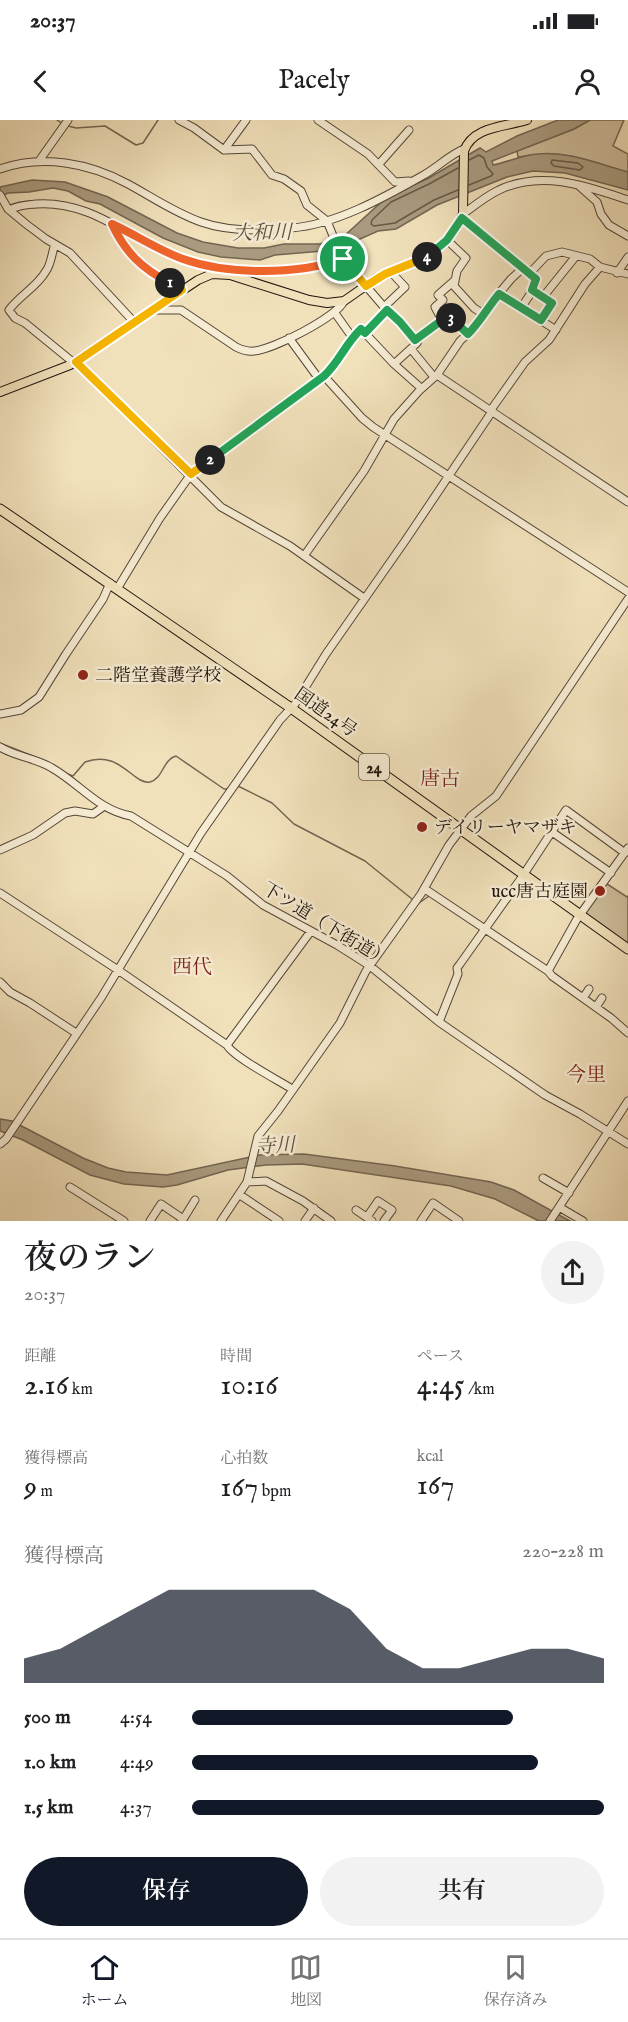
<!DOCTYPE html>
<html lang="ja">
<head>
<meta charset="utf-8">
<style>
	body { margin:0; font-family:"IM FELL English","Noto Serif JP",serif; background:#f2f2f2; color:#202124; height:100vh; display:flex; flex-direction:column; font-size:22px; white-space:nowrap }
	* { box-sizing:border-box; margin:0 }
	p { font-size:20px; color:#757577 }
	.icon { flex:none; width:33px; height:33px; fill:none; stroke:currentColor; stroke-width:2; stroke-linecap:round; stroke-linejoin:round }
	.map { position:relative; height:1101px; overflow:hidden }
	.panel { display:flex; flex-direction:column; background:#fff; flex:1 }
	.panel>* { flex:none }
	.pin { position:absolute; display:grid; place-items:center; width:51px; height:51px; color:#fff; margin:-26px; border:3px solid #fff; border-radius:50%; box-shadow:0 2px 6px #0007 }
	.km { position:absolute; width:30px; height:30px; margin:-15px; border-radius:50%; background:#222; color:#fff; font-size:16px; line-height:30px; text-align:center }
	.round { display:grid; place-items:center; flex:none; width:63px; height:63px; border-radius:32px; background:#f2f2f2 }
	.head { display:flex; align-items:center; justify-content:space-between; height:102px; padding:0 24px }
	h1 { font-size:33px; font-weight:600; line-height:45px }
	.stats { display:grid; grid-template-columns:repeat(3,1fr); gap:9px; height:102px; padding:6px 24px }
	.stats div { display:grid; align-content:center }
	.stats b { font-size:30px; font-weight:600 }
	.stats small { font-size:16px; font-weight:400 }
	.stats p { font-size:16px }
	.chart { height:168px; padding:12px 24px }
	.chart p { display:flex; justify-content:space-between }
	.chart svg { width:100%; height:108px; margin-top:6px; fill:#111827; opacity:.7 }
	.action { display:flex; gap:12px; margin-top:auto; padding:12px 24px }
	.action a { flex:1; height:69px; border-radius:36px; background:#111827; color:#fff; font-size:24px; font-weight:600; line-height:69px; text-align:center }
	.action a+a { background:#f2f2f2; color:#202124 }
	ul { padding:0 24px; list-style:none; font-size:20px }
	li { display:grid; grid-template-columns:96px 72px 1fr; align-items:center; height:45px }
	li i { height:15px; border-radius:8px; background:#111827 }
	.status { display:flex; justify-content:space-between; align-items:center; height:42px; padding:0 30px; background:#fff; direction:ltr }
	.status svg { height:16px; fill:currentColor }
	header { display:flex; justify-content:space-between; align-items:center; height:78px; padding:0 24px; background:#fff; font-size:27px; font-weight:600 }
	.tab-bar { display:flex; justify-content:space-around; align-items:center; height:84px; border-top:2px solid #e0e0e0; background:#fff; font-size:16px; color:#757577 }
	.tab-bar a { display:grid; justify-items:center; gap:3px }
	.tab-bar .current { color:#111827 }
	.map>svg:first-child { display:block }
</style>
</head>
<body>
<div class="status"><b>20:37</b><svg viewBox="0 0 49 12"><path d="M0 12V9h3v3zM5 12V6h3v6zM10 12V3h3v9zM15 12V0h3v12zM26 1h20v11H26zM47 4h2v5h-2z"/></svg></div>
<header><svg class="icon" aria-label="back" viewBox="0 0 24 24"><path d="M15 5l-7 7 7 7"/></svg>Pacely<svg class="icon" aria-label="person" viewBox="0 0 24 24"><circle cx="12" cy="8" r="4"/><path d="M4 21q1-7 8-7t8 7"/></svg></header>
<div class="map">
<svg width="628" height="1101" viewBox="0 0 628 1101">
	<rect width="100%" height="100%" fill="#f1e1bb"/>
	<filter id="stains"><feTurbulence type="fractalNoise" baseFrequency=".00333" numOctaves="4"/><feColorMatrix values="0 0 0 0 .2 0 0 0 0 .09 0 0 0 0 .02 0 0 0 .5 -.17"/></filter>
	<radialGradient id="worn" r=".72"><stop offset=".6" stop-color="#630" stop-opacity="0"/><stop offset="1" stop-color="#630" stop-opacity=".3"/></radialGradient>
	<path fill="#cebe9d" stroke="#786955" stroke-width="1.5" d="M590 0H624L613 26 628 34V52C585 40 564 29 518 37L517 31 574 9Z
		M604 762 627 777 628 776V824L584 793Z"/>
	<path fill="#aa9b80" stroke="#736552" stroke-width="1.5" d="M558 0H590L574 9 492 41 493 45C508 42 522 35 538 34 569 31 598 44 628 52V70L565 53 533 51 507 57 437 85 396 109 378 111 335 130 275 135 260 140 221 137 198 132 163 118 100 84 86 81 68 71 53 68 29 72 8 73 0 77V67L32 60 65 62 108 77 177 113 203 122 238 128H264L284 124H320L343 117 388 76 427 59 480 28 486 32 517 16Z
		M0 999 12 1001 83 1038 108 1048 126 1052 167 1055 259 1035 304 1034 395 1046 491 1062 514 1070 570 1101H539L495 1079 451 1066 302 1044 266 1045 228 1050 177 1065 163 1067 124 1064 90 1055 23 1020 0 1011Z"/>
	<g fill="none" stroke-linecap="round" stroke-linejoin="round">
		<path stroke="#665846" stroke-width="1.5" d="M552 40 578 43 583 47 580 50 554 46 551 43Z
			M469 65 491 56 493 54 487 47 484 38 479 35 469 40
			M458 70 434 80 395 103 374 106 371 104 372 100 391 82 429 64 458 48"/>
		<path stroke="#736552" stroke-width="1.5" d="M57 0 63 4
			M68 6 76 8 105 6 136 25 143 23 158 0
			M0 623 48 642
			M65 653 73 656 85 642C120 629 133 665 150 662 163 659 163 639 176 636L224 669H228
			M238 666 272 683 294 704 365 741 412 779
			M419 783 429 776"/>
		<defs>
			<path id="minor" d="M179 0 194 8 224 30 252 29 272 55 284 59 301 71 307 85 327 101 342 138 384 187 400 202 417 223 394 244
				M318 0 368 34 395 62 409 61
				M224 30 246 0
				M39 41 68 0
				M379 44 409 10
				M0 49C43 34 89 43 128 64 152 77 175 93 201 102 229 112 262 111 291 108 335 105 385 77 422 56 437 48 449 35 464 29
				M579 66 597 82 601 94 609 105 628 116
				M0 75 8 89 26 104 46 119 70 133 134 202
				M9 90C18 85 26 85 36 84 94 80 132 122 184 140 230 155 297 155 343 139
				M463 94C474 86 485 77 497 71 540 49 587 66 628 80
				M462 98 529 154 546 136 562 132 590 139 600 147 628 154
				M112 104C132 148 146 146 182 170
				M447 120 466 138 457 151 454 166 474 188 483 194
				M55 124C52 132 51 145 46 151 37 167 20 175 9 190L15 198 25 203 74 243
				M617 153 628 137
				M533 170 552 183 541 200
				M499 174 556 210
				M543 177 576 136
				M384 187 405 167 391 152
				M521 188 533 170 535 159 529 154
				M152 190H181L236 227C242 230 247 232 254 231 272 230 337 197 344 181
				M335 193 352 217
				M442 200 435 187 443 180 438 175 454 161
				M365 213 387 190
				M289 218 319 259
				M415 220 449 195 468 214
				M411 229 434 257
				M76 242 221 387 290 426 364 478
				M437 255 628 382
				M324 256 362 298 373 307 628 472
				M304 436 364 351 394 299 419 271 437 255 460 221 477 205 486 189 511 159 523 148
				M117 469 160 398 191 354 324 256C340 242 346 224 361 209L394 244 421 268
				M0 594 21 590 39 577 66 534 103 479 110 463
				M0 627C16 637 36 638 52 648 80 664 98 690 131 696L227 756 263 785 337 825 370 846 439 902 545 975 580 994 628 1024
				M552 712 611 753
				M0 730 33 715 65 693 75 691 93 694 103 687
				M425 769 548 851 552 856 611 898 628 913
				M0 773 118 850 227 925C233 937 278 960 292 969
				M548 851 577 799 628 728
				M0 862 10 872 30 883 76 913
				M583 878 589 869
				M596 887 602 878
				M439 902 458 854 457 848 460 844 522 757 566 690 625 733
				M227 925 311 811
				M0 1024 6 1019 101 878 201 713 280 600 295 584 326 534 405 421 489 296 493 287 525 242 549 220 585 164 600 147
				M543 1058 569 1073
				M247 1062 266 1061 303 1081 331 1101
				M70 1067 124 1101
				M240 1075 279 1101
				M559 1087 583 1101
				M356 1090 372 1101
				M367 1097 378 1081 392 1090 384 1101
				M150 1101 161 1084 183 1099
				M182 1101 195 1080
				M221 1101 247 1062 258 1016 278 991 340 903 366 851 421 774 449 725 471 696 496 676 628 479
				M305 1101 314 1088
				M421 1101 433 1083 459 1101
				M550 1101 628 981"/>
			<path id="major" d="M0 272 70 245 198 160 212 154 230 155 309 180 327 183 344 181 377 158 430 135 447 120 455 110 463 94 464 31C473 6 505 7 527 0"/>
			<path id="highway" d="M0 389 291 588 628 829"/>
		</defs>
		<use href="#minor" stroke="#554738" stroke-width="9"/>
		<use href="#major" stroke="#21140d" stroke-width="10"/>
		<use href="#highway" stroke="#21140d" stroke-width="11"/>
		<use href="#minor" stroke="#f6ecd3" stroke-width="7"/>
		<use href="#major" stroke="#f1e1bb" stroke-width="8"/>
		<use href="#highway" stroke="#f1e1bb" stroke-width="9"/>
	</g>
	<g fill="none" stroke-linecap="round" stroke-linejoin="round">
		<defs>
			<path id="split-1" d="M170 163C142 149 125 132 112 104 136 115 158 130 183 139 228 155 297 155 343 139"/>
			<path id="split-2" d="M170 163 182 170 76 242 191 354 210 340"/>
			<path id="split-3" d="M210 340 324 256C340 241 345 224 361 209L365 213 387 190 400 202 415 220 449 195 451 198"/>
			<path id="split-4" d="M427 137 447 120 462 98 536 159 532 170 552 183 541 200 499 174C488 187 480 202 468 214L451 198"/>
			<path id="split-5" d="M343 139 366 166 385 154 427 137"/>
		</defs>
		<use href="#split-1" stroke="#fff" stroke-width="12"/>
		<use href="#split-2" stroke="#fff" stroke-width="12"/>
		<use href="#split-3" stroke="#fff" stroke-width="12"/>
		<use href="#split-4" stroke="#fff" stroke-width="12"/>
		<use href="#split-5" stroke="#fff" stroke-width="12"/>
		<use href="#split-1" stroke="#f0652b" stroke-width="8"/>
		<use href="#split-2" stroke="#f5b400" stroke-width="8"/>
		<use href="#split-3" stroke="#22a559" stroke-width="8"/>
		<use href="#split-4" stroke="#22a559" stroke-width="8"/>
		<use href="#split-5" stroke="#f5b400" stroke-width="8"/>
	</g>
	<g fill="#8f2418" stroke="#f6ecd3" stroke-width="2">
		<circle cx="83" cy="555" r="6"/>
		<circle cx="422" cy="707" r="6"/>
		<circle cx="600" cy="771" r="6"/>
	</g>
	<g text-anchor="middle" stroke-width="5" stroke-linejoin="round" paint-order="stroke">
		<rect fill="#f6ecd3" stroke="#615548" stroke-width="1.5" x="359" y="634" width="30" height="26" rx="4.5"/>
		<g font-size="16" font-weight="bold" fill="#21140d">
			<text x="374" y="653">24</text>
		</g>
		<g font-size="18" fill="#21140d" stroke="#f6ecd3" text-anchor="start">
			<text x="95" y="561">二階堂養護学校</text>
			<text x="434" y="713">デイリーヤマザキ</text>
			<text x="588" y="777" text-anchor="end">ucc唐古庭園</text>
		</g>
		<g font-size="18" fill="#21140d" stroke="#f6ecd3">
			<text transform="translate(326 592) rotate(35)" y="6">国道24号</text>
			<text transform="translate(326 804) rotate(31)" y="6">下ツ道（下街道）</text>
		</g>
		<g font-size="20" font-style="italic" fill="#5f5141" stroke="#f6ecd3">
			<text transform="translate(262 112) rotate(-1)" y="7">大和川</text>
			<text transform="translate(275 1025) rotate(-3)" y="7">寺川</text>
		</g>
		<g font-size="20" fill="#7a1f14" stroke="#f6ecd3">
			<text x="440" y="665">唐古</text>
			<text x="192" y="853">西代</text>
			<text x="586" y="961">今里</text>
		</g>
	</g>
	<rect width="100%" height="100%" filter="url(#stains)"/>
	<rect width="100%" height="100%" fill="url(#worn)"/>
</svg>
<div class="pin" style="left:343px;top:139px;background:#1e9e55"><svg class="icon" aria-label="arrive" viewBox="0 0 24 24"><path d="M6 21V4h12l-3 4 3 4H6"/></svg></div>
<b class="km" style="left:170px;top:163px">1</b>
<b class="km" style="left:210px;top:340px">2</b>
<b class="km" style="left:451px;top:198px">3</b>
<b class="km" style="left:427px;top:137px">4</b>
</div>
<section class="panel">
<div class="head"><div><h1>夜のラン</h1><p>20:37</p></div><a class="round"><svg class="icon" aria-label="share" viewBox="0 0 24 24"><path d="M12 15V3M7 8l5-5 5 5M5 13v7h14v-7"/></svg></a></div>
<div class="stats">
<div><p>距離</p><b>2.16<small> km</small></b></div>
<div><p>時間</p><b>10:16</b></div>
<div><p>ペース</p><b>4:45<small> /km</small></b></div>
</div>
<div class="stats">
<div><p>獲得標高</p><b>9<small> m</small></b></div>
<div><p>心拍数</p><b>167<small> bpm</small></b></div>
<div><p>kcal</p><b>167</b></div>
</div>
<div class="chart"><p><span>獲得標高</span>220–228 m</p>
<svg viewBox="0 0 160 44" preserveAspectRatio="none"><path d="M0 44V34L10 30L20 22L30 14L40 6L50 6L60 6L70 6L80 6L90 14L100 30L110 38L120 38L130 34L140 30L150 30L160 34V44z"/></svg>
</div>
<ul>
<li><b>500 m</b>4:54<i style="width:78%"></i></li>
<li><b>1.0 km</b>4:49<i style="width:84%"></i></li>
<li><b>1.5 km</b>4:37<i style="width:100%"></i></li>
</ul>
<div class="action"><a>保存</a><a>共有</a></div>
</section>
<nav class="tab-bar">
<a class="current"><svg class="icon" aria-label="home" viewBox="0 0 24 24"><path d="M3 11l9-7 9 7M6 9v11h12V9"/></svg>ホーム</a>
<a><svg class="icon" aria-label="map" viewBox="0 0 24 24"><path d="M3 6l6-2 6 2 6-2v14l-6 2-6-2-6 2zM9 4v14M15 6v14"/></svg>地図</a>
<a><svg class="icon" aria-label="saved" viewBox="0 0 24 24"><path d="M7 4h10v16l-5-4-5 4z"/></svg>保存済み</a>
</nav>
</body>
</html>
